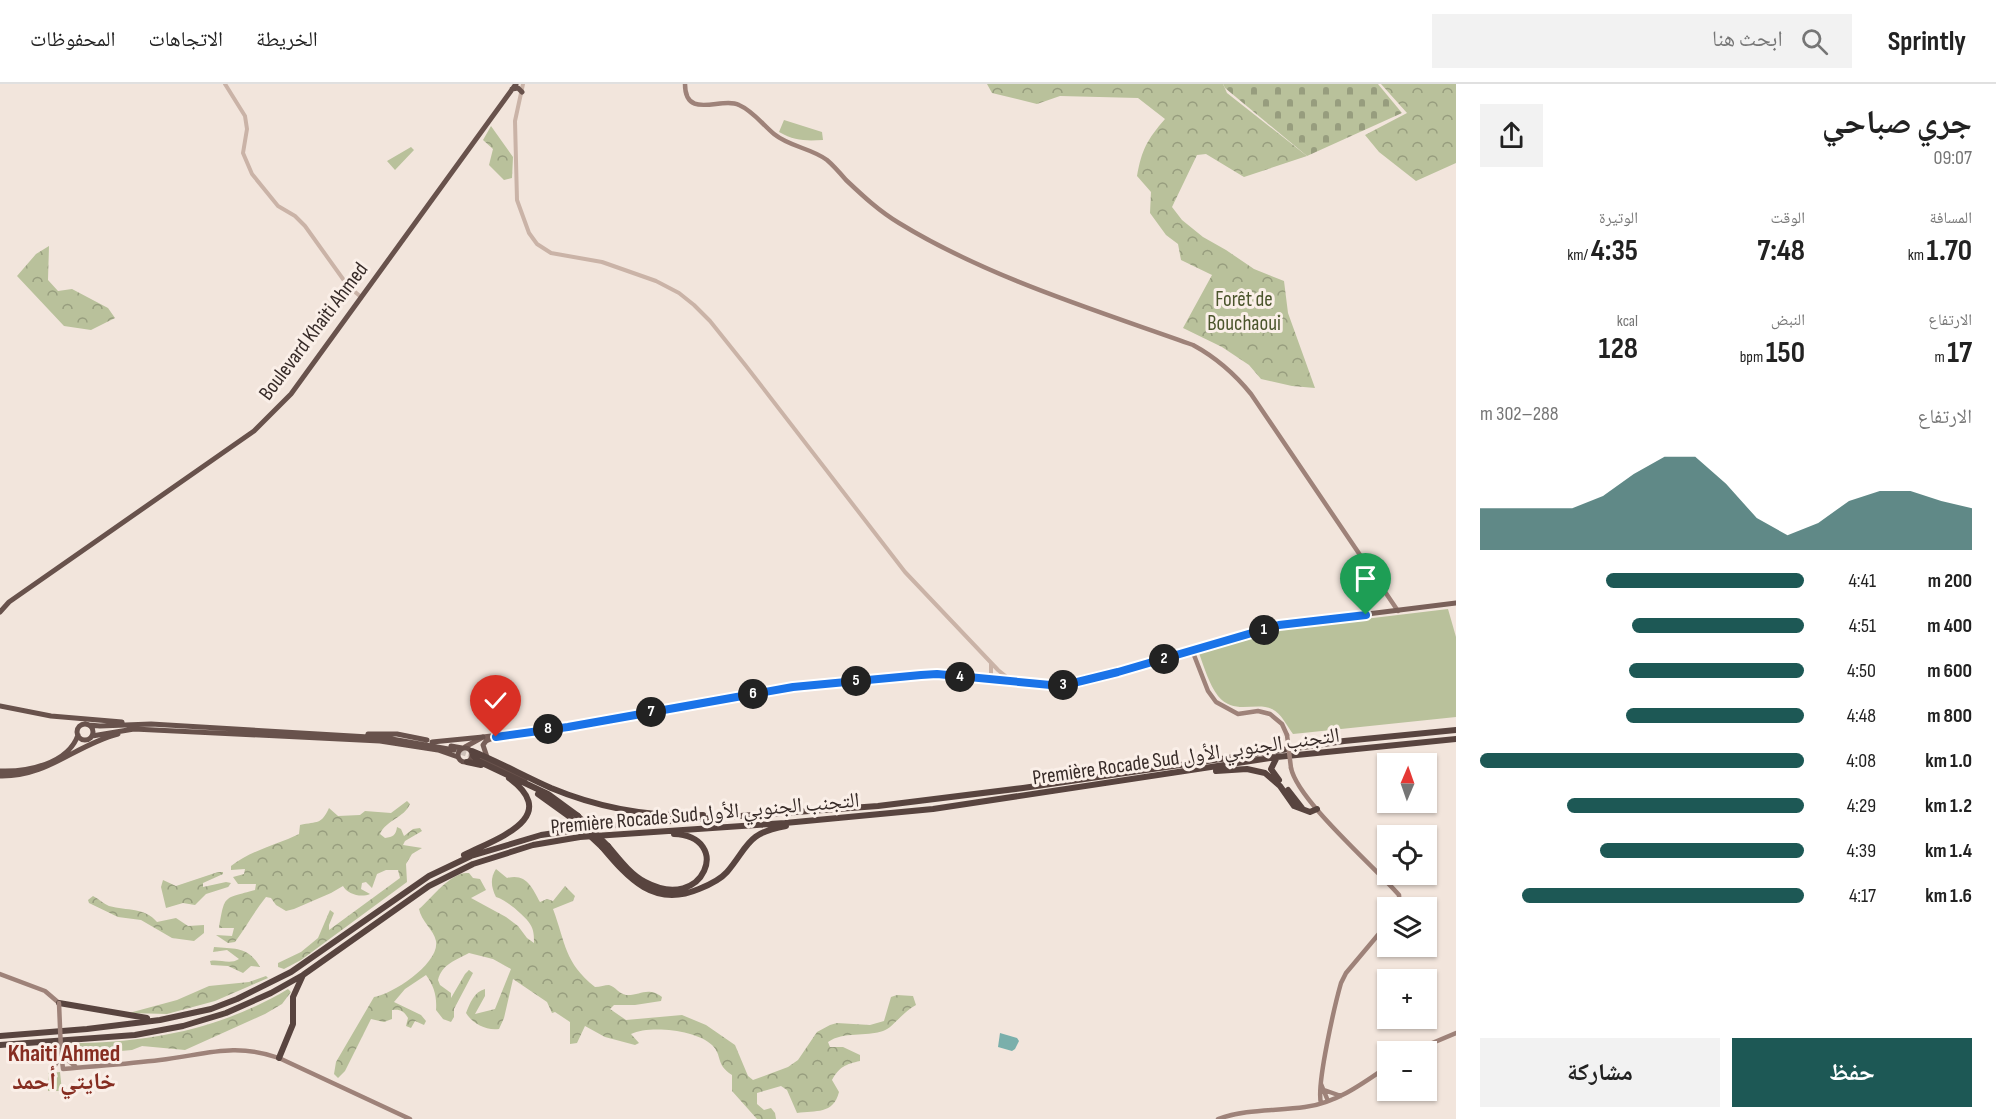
<!DOCTYPE html>
<html lang="ar">
<head>
<meta charset="utf-8">
<style>
	body { margin:0; font-family:"Sofia Sans Condensed","Noto Naskh Arabic",sans-serif; background:#f2f2f2; color:#222; direction:rtl; height:100vh; display:flex; flex-direction:column; font-size:22px; white-space:nowrap }
	* { box-sizing:border-box; margin:0 }
	p { font-size:20px; color:#767676 }
	.icon { flex:none; width:33px; height:33px; fill:none; stroke:currentColor; stroke-width:2; stroke-linecap:round; stroke-linejoin:round }
	.map { position:relative; flex:1; overflow:hidden; direction:ltr }
	.details { display:flex; flex-direction:column; background:#fff; width:540px }
	.details>* { flex:none }
	.needle { width:39px; rotate:2deg }
	.buttons { position:absolute; left:1377px; top:669px; display:grid; gap:12px }
	.buttons a { display:grid; place-items:center; width:60px; height:60px; border-radius:0px; background:#fff; box-shadow:0 2px 4px #0004; font-size:30px }
	.pin { position:absolute; display:grid; place-items:center; width:51px; height:51px; color:#fff; margin:-62px -26px; border-radius:50% 50% 50% 0; rotate:-45deg; box-shadow:0 0 6px #0007 }
	.pin .icon { rotate:45deg }
	.km { position:absolute; width:30px; height:30px; margin:-15px; border-radius:50%; background:#222; color:#fff; font-size:16px; line-height:30px; text-align:center }
	.round { display:grid; place-items:center; flex:none; width:63px; height:63px; border-radius:0px; background:#f2f2f2 }
	.head { display:flex; align-items:center; justify-content:space-between; height:102px; padding:0 24px }
	h1 { font-size:33px; font-weight:700; line-height:45px }
	.metrics { display:grid; grid-template-columns:repeat(3,1fr); gap:9px; height:102px; padding:6px 24px }
	.metrics div { display:grid; align-content:center }
	.metrics b { font-size:30px; font-weight:700 }
	.metrics small { font-size:16px; font-weight:400 }
	.metrics p { font-size:16px }
	.chart { height:168px; padding:12px 24px }
	.chart p { display:flex; justify-content:space-between }
	.chart svg { width:100%; height:108px; margin-top:6px; fill:#1d5855; opacity:.7 }
	.primary-button { display:flex; gap:12px; margin-top:auto; padding:12px 24px }
	.primary-button a { flex:1; height:69px; border-radius:0px; background:#1d5855; color:#fff; font-size:24px; font-weight:700; line-height:69px; text-align:center }
	.primary-button a+a { background:#f2f2f2; color:#222 }
	ul { padding:0 24px; list-style:none; font-size:20px }
	li { display:grid; grid-template-columns:96px 72px 1fr; align-items:center; height:45px }
	li i { height:15px; border-radius:8px; background:#1d5855 }
	header { display:flex; align-items:center; gap:36px; box-sizing:border-box; height:84px; padding:0 30px; background:#fff; border-bottom:2px solid #e0e0e0 }
	header strong { font-size:28px }
	nav { display:flex; gap:33px; margin-inline-start:auto; font-size:21px }
	.search { width:420px; height:54px; background:#f2f2f2; display:flex; align-items:center; gap:15px; box-sizing:border-box; padding:0 21px; border-radius:0px; color:#767676; font-size:22px }
	main { display:flex; flex:1; min-height:0 }
	.map>svg:first-child { display:block }
</style>
</head>
<body>
<header>
<strong>Sprintly</strong>
<div class="search"><svg class="icon" aria-label="search" viewBox="0 0 24 24"><circle cx="10" cy="10" r="6"/><path d="M15 15l6 6"/></svg>ابحث هنا</div>
<nav><a>الخريطة</a><a>الاتجاهات</a><a>المحفوظات</a></nav>
</header>
<main>
<section class="details">
<div class="head"><div><h1>جري صباحي</h1><p>09:07</p></div><a class="round"><svg class="icon" aria-label="share" viewBox="0 0 24 24"><path d="M12 15V3M7 8l5-5 5 5M5 13v7h14v-7"/></svg></a></div>
<div class="metrics">
<div><p>المسافة</p><b>1.70<small> km</small></b></div>
<div><p>الوقت</p><b>7:48</b></div>
<div><p>الوتيرة</p><b>4:35<small> /km</small></b></div>
</div>
<div class="metrics">
<div><p>الارتفاع</p><b>17<small> m</small></b></div>
<div><p>النبض</p><b>150<small> bpm</small></b></div>
<div><p>kcal</p><b>128</b></div>
</div>
<div class="chart"><p><span>الارتفاع</span>288–302 m</p>
<svg viewBox="0 0 160 44" preserveAspectRatio="none"><path d="M0 44V27L10 27L20 27L30 27L40 22L50 13L60 6L70 6L80 17L90 31L100 38L110 33L120 24L130 20L140 20L150 24L160 27V44z"/></svg>
</div>
<ul>
<li><b>200 m</b>4:41<i style="width:61%"></i></li>
<li><b>400 m</b>4:51<i style="width:53%"></i></li>
<li><b>600 m</b>4:50<i style="width:54%"></i></li>
<li><b>800 m</b>4:48<i style="width:55%"></i></li>
<li><b>1.0 km</b>4:08<i style="width:100%"></i></li>
<li><b>1.2 km</b>4:29<i style="width:73%"></i></li>
<li><b>1.4 km</b>4:39<i style="width:63%"></i></li>
<li><b>1.6 km</b>4:17<i style="width:87%"></i></li>
</ul>
<div class="primary-button"><a>حفظ</a><a>مشاركة</a></div>
</section>
<div class="map">
<svg width="1456" height="1035" viewBox="0 0 1456 1035">
	<defs>
		<pattern id="forest-crowns" width="20" height="18" patternUnits="userSpaceOnUse" patternTransform="scale(1.5)"><rect width="20" height="18" fill="#b9c19b"/><path d="M2 6a3 3 0 1 1 6 0M12 15a3 3 0 1 1 6 0" fill="none" stroke="#979d7e"/></pattern>
		<pattern id="cemetery-stones" width="16" height="16" patternUnits="userSpaceOnUse" patternTransform="scale(1.5)"><rect width="16" height="16" fill="#b9c19b"/><path d="M2 7V4a2 2 0 0 1 4 0v3zM10 15v-3a2 2 0 0 1 4 0v3z" fill="#979d7e"/></pattern>
	</defs>
	<rect width="100%" height="100%" fill="#f2e5dc"/>
	<path fill="#b9c19b" d="M784 36 822 48 823 56C806 57 795 57 779 48Z
		M411 63 414 66 395 86 387 77Z
		M1448 525 1456 553V633L1293 650C1287 642 1281 629 1272 625 1255 617 1235 632 1218 612 1209 600 1204 583 1199 569L1281 545Z
		M119 968V976L99 978V969Z
		M60 988 62 1007H48V989Z"/>
	<path fill="url(#forest-crowns)" d="M987 0H1223L1227 9 1307 72 1244 93 1206 70 1197 71 1172 123 1182 136 1203 153 1226 166 1254 185 1284 197 1288 229 1315 304 1292 302 1261 295 1249 281 1222 263 1183 244 1212 191 1181 176 1178 160 1166 151 1150 129 1151 108 1137 92C1142 65 1147 56 1165 35L1138 14 1060 12 1037 20 992 9Z
		M1381 0H1456V79L1416 97 1379 68 1365 51 1407 29Z
		M491 42 513 73 512 94 504 96 489 81 493 65 483 56Z
		M49 162 48 196 58 207 72 205 108 224 115 234 91 246 64 242 17 192 36 170Z
		M407 717 410 720C404 734 386 736 380 750L385 754C393 753 396 751 397 743L401 745 404 752 413 745 420 744 422 747 405 757 403 761 422 764 412 770 406 780 407 798 301 876 284 885 278 883V879L301 868 318 854 330 826 334 829 329 841V846L400 794 398 786H386L377 790 372 804 366 798 362 799 361 805 370 810C361 814 347 810 343 802L331 809 294 825 286 827 276 821 271 814 266 813C254 828 246 843 235 858L228 859 216 851 232 852 234 844H219C225 810 223 815 255 806L256 800H238L233 793 244 790 245 785 231 786V782C251 766 277 761 299 750L300 741C318 737 321 741 329 724L338 732 360 731 365 727 391 729Z
		M496 785 507 794C526 789 532 803 540 818L547 815 553 817 565 802 575 812 573 817 553 825C566 860 564 878 595 903 600 903 605 901 609 901 616 903 619 910 626 911 640 912 647 902 662 913L661 917 635 921H614L610 925 626 936 682 931 706 941 735 961 748 992 753 996 788 983 798 976 817 948 830 941 837 939 870 941 884 937 891 913 897 911 913 912 916 921C902 928 893 944 883 947 865 953 844 947 828 958L830 963H843L860 971V977C846 980 839 983 832 996L839 1008C833 1031 816 1026 797 1029L787 1006 781 1002 757 1009V1020L764 1026 771 1024 775 1029 776 1035H757L732 1007V991C715 980 723 972 712 961 696 946 650 941 631 950L639 959 635 961 605 953 585 942 577 959 570 960V938L555 928 552 929 547 918 513 895 504 934 499 945C486 947 472 939 466 929 470 919 474 908 485 905V912L475 930 495 925 511 885 493 875 469 869C456 876 442 880 438 896L440 901 451 909V914L465 890 469 886 473 889 454 925V933L451 938 443 935 436 926C437 912 434 902 426 891L405 905 394 918 421 931 426 937 424 941 415 937 411 944 406 942 408 934C404 927 400 925 392 926V935L384 938 371 935 345 987 338 994 334 990 336 978 374 913C393 910 440 879 436 857 434 846 421 837 419 825 432 814 451 787 469 789L473 794 480 795 486 806 471 814 506 833 518 842 527 854 534 859C534 852 534 846 530 840 525 832 505 815 496 813 491 803 490 794 496 785Z
		M218 788H223V790L203 799V803L226 798 231 799 228 803 206 810 195 821 183 819 166 824 161 803 163 796 176 802Z
		M93 812C99 815 104 820 109 822 127 827 145 823 157 838L176 834 188 842 204 841V849L194 857 172 854 141 836 118 833 89 819 88 816Z
		M214 863C235 865 248 862 260 883L251 882 243 889 228 882 211 881 210 877C220 875 230 881 239 875L227 866 213 868Z
		M266 892 268 894 215 917 167 930 129 929 177 916 209 902 249 898Z
		M288 905 291 908 282 920 265 930 185 966 142 962 132 966 64 972V959C143 960 220 946 288 905Z"/>
	<path fill="url(#cemetery-stones)" d="M1223 0H1378L1402 29 1307 72 1225 4Z"/>
	<path fill="#7aafab" d="M1000 949 1017 954 1019 957 1015 965 1012 967 998 963Z"/>
	<g fill="none" stroke-linecap="round" stroke-linejoin="round">
		<path stroke="#cdc0b8" stroke-width="5" stroke-dasharray="5 2.5" stroke-linecap="butt" d="M454 666 475 673"/>
		<path stroke="#cab3a7" stroke-width="4" d="M225 0 245 32 247 45 243 69 252 90 278 122 295 132 305 142 348 202 361 213
			M523 0 515 37 517 116 529 149 537 160 551 169 602 178 656 197 679 209 694 221 710 237 746 282 905 488 998 586 1014 599
			M991 579V596"/>
		<path stroke="#9e8279" stroke-width="4.5" d="M685 0C685 37 722 12 739 21 753 27 763 41 774 50 790 63 811 64 827 76 834 82 840 89 846 96 863 112 879 127 899 139 987 193 1095 226 1193 261 1217 274 1234 289 1251 310L1398 527
			M1192 566 1208 607 1216 618 1238 630 1258 627 1270 630 1282 640 1287 651
			M1291 684C1298 717 1374 782 1399 811L1400 824
			M0 890 45 907 59 919
			M61 967 63 985C95 982 128 980 160 976 204 971 234 958 279 974L410 1035
			M1411 968 1456 949
			M53 985 61 971 75 982
			M1321 1000 1328 1017
			M1324 1006 1341 1012
			M1321 1019C1316 1002 1335 920 1341 899L1346 889 1388 839
			M1218 1035C1246 1025 1276 1027 1305 1023 1336 1019 1362 1000 1388 982"/>
		<path stroke="#796059" stroke-width="5" d="M465 663 483 653 569 643 793 603 937 590 1000 598 1061 602 1118 588 1279 541 1456 519
			M487 673 483 661 486 657 493 654"/>
		<path stroke="#68524c" stroke-width="5" d="M512 5 518 4 522 8
			M0 528 9 518 254 347 291 310 516 0
			M0 622 51 632 122 638
			M77 648a8 8 0 1 1 16 0a8 8 0 1 1-16 0Z
			M89 641 100 642 151 640 386 654 454 666
			M368 650H397L427 656
			M92 652 134 645 380 657 438 666 458 673
			M432 658 483 653
			M451 662 462 664
			M458 671a7 7 0 1 1 14 0a7 7 0 1 1-14 0Z
			M479 674 525 696
			M0 687C27 688 68 680 78 651
			M0 692C48 693 75 661 118 650"/>
		<path stroke="#58443f" stroke-width="6" d="M472 667C499 678 524 692 551 704 599 724 652 733 703 731
			M473 671 478 677 548 710 578 732
			M1277 673 1271 685 1279 696
			M467 678 481 681
			M1216 687 1247 685 1265 689 1280 702 1294 722 1310 728 1317 725
			M1288 706 1302 724
			M538 710 570 733
			M608 762C619 775 630 790 645 798 705 830 733 752 674 750
			M602 763C629 795 654 824 699 805 709 801 720 796 727 788 749 762 746 749 786 742
			M464 771C495 755 563 734 509 694
			M59 919 147 934
			M0 952 87 945 160 936 211 925 237 915 291 888 429 792 471 772 541 751 603 742 878 722 1023 704 1344 657 1456 646
			M0 961 135 951 183 942 226 929 271 909 303 891 429 802 473 780 533 761 580 753 785 739 933 725 1277 673 1456 655
			M279 974 293 940V913L303 891"/>
		<path stroke="#9e8279" stroke-width="4.5" d="M1287 651 1291 684
			M59 919 61 967"/>
		<path stroke="#58443f" stroke-width="6" d="M578 732 608 762
			M570 733 602 763"/>
	</g>
	<g fill="none" stroke-linecap="round" stroke-linejoin="round">
		<defs>
			<path id="route" d="M496 653 568 643 793 603 921 591 937 590 1061 602 1118 588 1279 541 1366 531"/>
		</defs>
		<use href="#route" stroke="#fff" stroke-width="12"/>
		<use href="#route" stroke="#1a73e8" stroke-width="8"/>
	</g>
	<g text-anchor="middle" stroke-width="6" stroke-linejoin="round" paint-order="stroke">
		<g font-size="21" fill="#4b552c" stroke="#faefe8">
			<text x="1244" y="222">Forêt de<tspan x="1244" dy="24">Bouchaoui</tspan></text>
		</g>
		<g font-size="21" fill="#372b28" stroke="#faefe8">
			<text transform="translate(313 247) rotate(-53)" y="7">Boulevard Khaiti Ahmed</text>
			<text transform="translate(1186 672) rotate(-8)" y="7">Première Rocade Sud التجنب الجنوبي الأول</text>
			<text transform="translate(705 729) rotate(-5)" y="7">Première Rocade Sud التجنب الجنوبي الأول</text>
		</g>
		<g font-size="24" font-weight="bold" fill="#862d21" stroke="#faefe8">
			<text x="64" y="977">Khaiti Ahmed<tspan x="64" dy="28">خايتي أحمد</tspan></text>
		</g>
	</g>
</svg>
<div class="buttons">
<a><svg class="needle" viewBox="-14 -14 28 28"><path d="M0-13l5 13h-10z" fill="#e53935"/><path d="M0 13l5-13h-10z" fill="#767676"/></svg></a>
<a><svg class="icon" aria-label="locate" viewBox="0 0 24 24"><circle cx="12" cy="12" r="6"/><path d="M12 2v4M12 18v4M2 12h4M18 12h4"/></svg></a>
<a><svg class="icon" aria-label="layers" viewBox="0 0 24 24"><path d="M12 4l9 5-9 5-9-5zM3 14l9 5 9-5"/></svg></a>
<a>+</a>
<a>−</a>
</div>
<div class="pin" style="left:1366px;top:531px;background:#1e9e55"><svg class="icon" aria-label="arrive" viewBox="0 0 24 24"><path d="M6 21V4h12l-3 4 3 4H6"/></svg></div>
<div class="pin" style="left:496px;top:653px;background:#d93025"><svg class="icon" aria-label="check" viewBox="0 0 24 24"><path d="M5 12l5 5 9-10"/></svg></div>
<b class="km" style="left:1264px;top:546px">1</b>
<b class="km" style="left:1164px;top:575px">2</b>
<b class="km" style="left:1063px;top:601px">3</b>
<b class="km" style="left:960px;top:593px">4</b>
<b class="km" style="left:856px;top:597px">5</b>
<b class="km" style="left:753px;top:610px">6</b>
<b class="km" style="left:651px;top:628px">7</b>
<b class="km" style="left:548px;top:645px">8</b>
</div>
</main>
</body>
</html>
